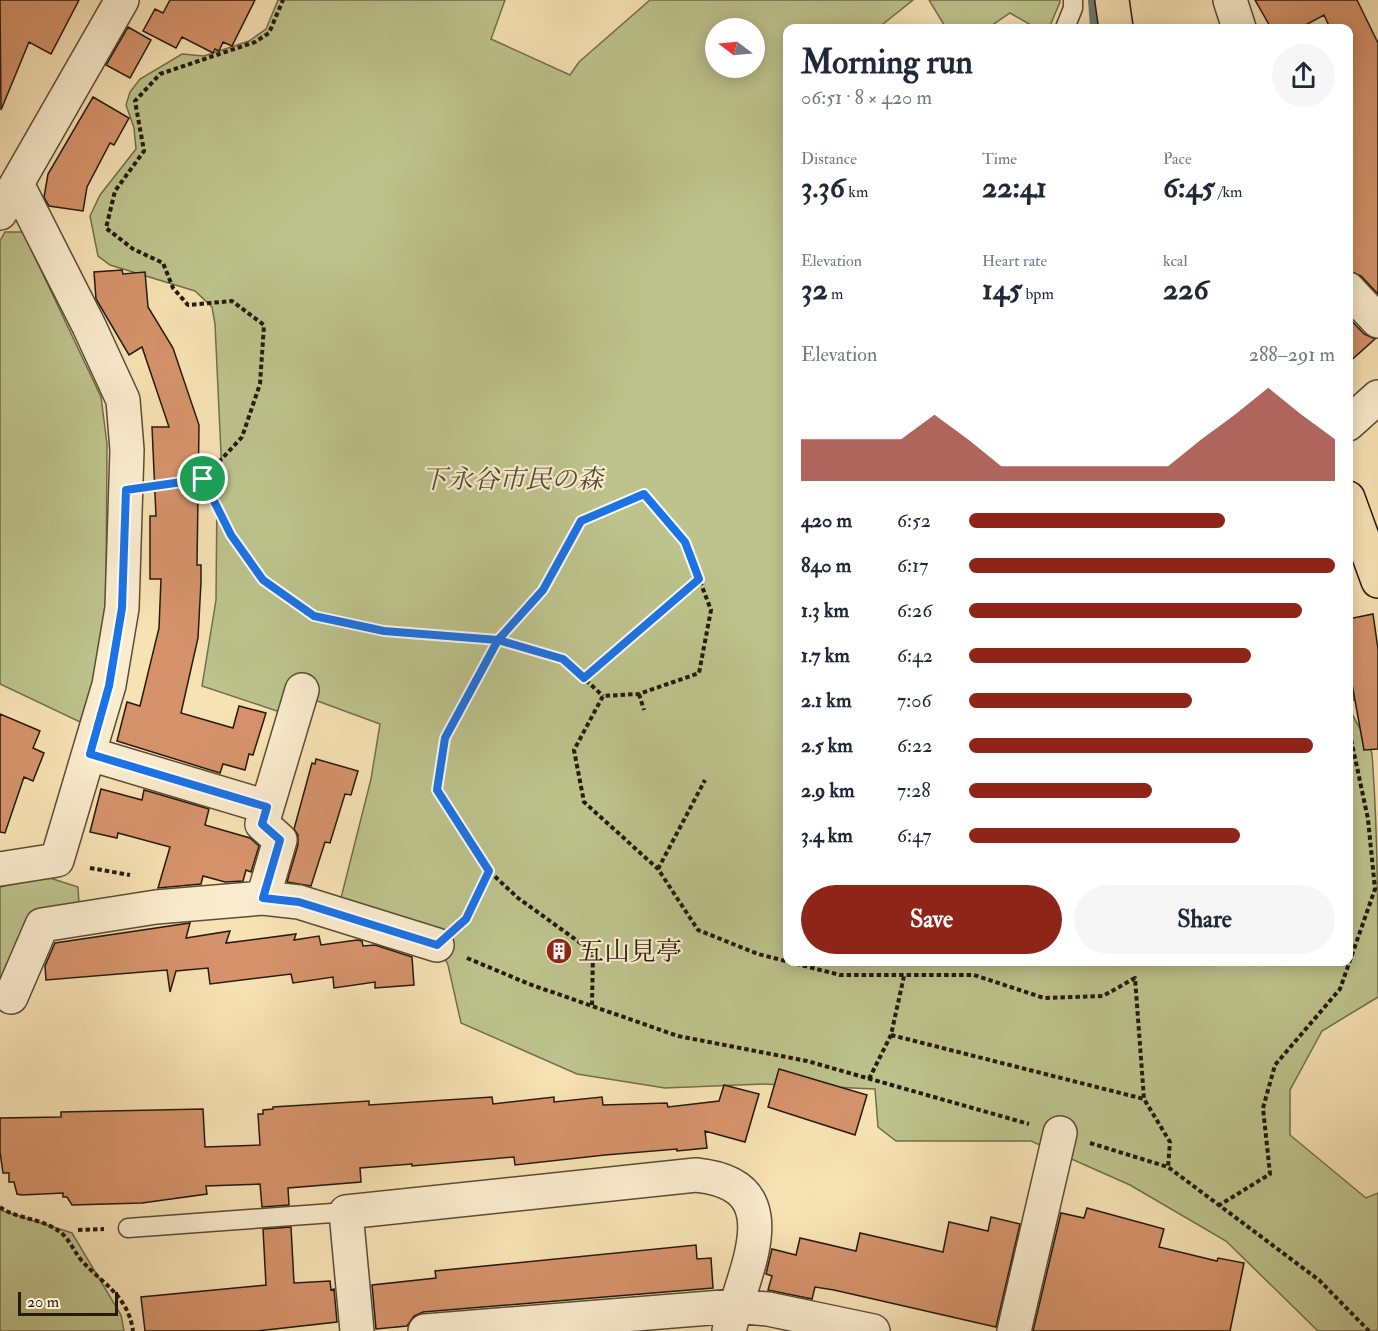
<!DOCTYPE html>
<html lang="en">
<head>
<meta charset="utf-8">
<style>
	body { margin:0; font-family:"IM FELL Double Pica","Noto Serif JP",serif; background:#f6f6f7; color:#1f2937; height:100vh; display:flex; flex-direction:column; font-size:22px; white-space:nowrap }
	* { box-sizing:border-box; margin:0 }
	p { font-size:20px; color:#747a83 }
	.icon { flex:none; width:33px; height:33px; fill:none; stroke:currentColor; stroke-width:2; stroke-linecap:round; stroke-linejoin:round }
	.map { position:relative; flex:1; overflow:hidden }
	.details { position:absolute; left:783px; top:24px; width:570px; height:942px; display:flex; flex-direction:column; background:#fff; border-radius:12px; box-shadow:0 3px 15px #0003 }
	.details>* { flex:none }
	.needle { width:39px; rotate:286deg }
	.fabs { position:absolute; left:705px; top:18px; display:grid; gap:12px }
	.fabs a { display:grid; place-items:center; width:60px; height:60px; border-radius:50%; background:#fff; box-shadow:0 3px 15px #0003; font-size:30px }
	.scale { position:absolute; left:18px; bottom:15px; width:100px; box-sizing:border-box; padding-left:6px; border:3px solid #261a0d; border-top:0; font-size:16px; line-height:21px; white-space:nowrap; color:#261a0d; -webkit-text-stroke:4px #faecce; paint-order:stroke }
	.pin { position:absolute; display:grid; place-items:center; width:51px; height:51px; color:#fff; margin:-26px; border:3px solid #fff; border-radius:50%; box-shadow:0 2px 6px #0007 }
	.round { display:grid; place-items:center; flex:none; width:63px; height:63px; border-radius:32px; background:#f6f6f7 }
	.head { display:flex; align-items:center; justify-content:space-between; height:102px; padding:0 18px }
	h1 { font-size:33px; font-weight:700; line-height:45px }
	.figures { display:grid; grid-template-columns:repeat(3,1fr); gap:9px; height:102px; padding:6px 18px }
	.figures div { display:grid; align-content:center }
	.figures b { font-size:30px; font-weight:700 }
	.figures small { font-size:16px; font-weight:400 }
	.figures p { font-size:16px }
	.chart { height:168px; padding:12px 18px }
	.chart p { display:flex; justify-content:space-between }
	.chart svg { width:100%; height:108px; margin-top:6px; fill:#8f2418; opacity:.7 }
	.button { display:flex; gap:12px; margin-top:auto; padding:12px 18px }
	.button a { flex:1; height:69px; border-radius:36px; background:#8f2418; color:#fff; font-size:24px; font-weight:700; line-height:69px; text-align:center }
	.button a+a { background:#f6f6f7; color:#1f2937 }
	ul { padding:0 18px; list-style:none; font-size:20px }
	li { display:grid; grid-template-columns:96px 72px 1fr; align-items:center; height:45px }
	li i { height:15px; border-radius:8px; background:#8f2418 }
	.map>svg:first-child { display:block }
</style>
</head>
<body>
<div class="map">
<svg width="1378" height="1331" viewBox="0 0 1378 1331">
	<rect width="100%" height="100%" fill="#f7e2b4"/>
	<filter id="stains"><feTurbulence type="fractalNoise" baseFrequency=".00333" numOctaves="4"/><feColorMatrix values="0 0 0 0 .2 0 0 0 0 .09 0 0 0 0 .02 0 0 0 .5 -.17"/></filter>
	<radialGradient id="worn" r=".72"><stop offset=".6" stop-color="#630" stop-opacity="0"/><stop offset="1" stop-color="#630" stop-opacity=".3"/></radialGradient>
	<path fill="#bdc38c" stroke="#726e4c" stroke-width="1.5" fill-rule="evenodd" d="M278 0H505L491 39 570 75 579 62 650 0H913L878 28H788V962H1348L1349 705C1353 723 1369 737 1372 754 1378 833 1378 917 1378 997L1322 1031 1290 1090V1135L1366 1198 1378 1193V1331H1318L1226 1241 1130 1185 1031 1141H896L878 1127 875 1089 763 1084 665 1088 577 1074 461 1023 448 965 434 936 340 902 371 779 380 724 293 692 286 714 202 686 216 600 217 490 222 475 215 324 212 307 195 291 110 265 98 256 90 216 100 195 136 149 134 128 126 105 130 92 140 79 182 54 204 56 249 41 266 29ZM716 28H754V68H716Z
		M929 0H1060V2L1049 28H1036L1010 13 988 28H946Z
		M5 232H23L101 397 107 444 106 598 97 669 80 722 0 684V241Z
		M47 877 78 887 79 905 0 989V887Z
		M0 1210 72 1233 121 1315 124 1331H0Z"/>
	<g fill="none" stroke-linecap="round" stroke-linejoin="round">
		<path stroke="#6d7c6f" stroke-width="10" d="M1093 0 1095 28
			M1348 685 1353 696"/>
	</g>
	<path fill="#d6936b" stroke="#261a0d" stroke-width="1.5" d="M0 0H79L51 54 29 42 1 110Z
		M170 0H255L232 46 223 42 219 51 215 49 213 53 182 37 176 48 143 31 155 9 163 13Z
		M1255 0H1357L1378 43V294L1361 276 1348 271V28H1330L1324 15 1300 28H1271Z
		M128 27 151 40 130 78 106 65Z
		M93 97 129 118 114 145 110 143 87 187 83 211 49 206 44 197 48 174Z
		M122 270 123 274 145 272 148 307 173 348 199 425 197 565H201V582L198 638 181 713 233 728 239 706 266 713 253 755 249 754 245 770 223 764 220 773 117 741 127 702 140 706 159 628 161 579H150V516H156L152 427H169L142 347 129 355 96 299 94 272Z
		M1348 317 1364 334 1375 339 1348 363Z
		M1373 614 1378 649V749L1364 750 1348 662V619Z
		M0 714 40 731 33 748 44 753 33 781 24 777 5 833 0 832Z
		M316 759 358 771 351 795 345 794 330 843 325 842 311 886 287 882 298 845V835L294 829 312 763 315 764Z
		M101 789 142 800 144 790 209 809 205 825 250 838 259 846 251 872 246 870 243 881 225 882 203 876 201 884 158 888 170 847 118 833 117 838 90 832Z
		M190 923 186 938 230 931 226 943 296 934 294 940 319 936 321 945 357 940 362 941 363 946 375 945 412 957 414 985 375 988V982L334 988 333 977 293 983 291 974 210 984 208 968 176 971 170 992 167 970 46 980 45 966 55 943Z
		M779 1069 867 1095 855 1135 768 1107Z
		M724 1085 759 1094 745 1142 705 1131 707 1148 677 1151V1149L605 1155 515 1165 514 1157 412 1166V1164L360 1168 361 1182 288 1188 289 1205 262 1207 260 1184 206 1186 207 1194 142 1203 72 1205 67 1197H63V1193L22 1195 17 1194 14 1182H9V1173H3L0 1152V1118L61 1117V1112L203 1109 205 1147 260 1145 258 1114H263V1110L273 1109V1107L369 1101V1105L492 1097 493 1104 554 1097V1102L602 1097 603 1105 667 1103 668 1107 719 1101Z
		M1087 1208 1164 1229 1159 1247 1217 1261 1218 1258 1244 1263 1230 1331H1033L1061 1213 1084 1218Z
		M991 1217 1020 1224 996 1327 834 1290 815 1287 812 1299 768 1290 772 1276 766 1274 772 1249 796 1255 800 1238 856 1251 860 1233 943 1252 949 1222 988 1231Z
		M291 1227 294 1283 330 1281 331 1290 334 1289 337 1322 257 1331H145L141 1297 266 1285 263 1229Z
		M696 1245 697 1259 711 1258 713 1288 423 1312 414 1316 407 1326 376 1329 372 1285 436 1278 435 1271Z"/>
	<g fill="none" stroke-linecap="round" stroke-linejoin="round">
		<defs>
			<path id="lane" d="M1065 28 1073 8V0
				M128 1228 346 1212"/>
			<path id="street" d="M1230 0 1239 28
				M0 213 122 0
				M1348 289 1378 321
				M1348 424 1378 397
				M90 754 267 807
				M0 869 57 860 109 685 122 608 127 450 123 400 89 326 17 184
				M263 898 280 840 262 824 302 690
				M11 997 42 925 156 907 263 898 299 902 437 945
				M357 1331 346 1212 696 1175C794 1185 743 1270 729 1331
				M425 1331 735 1306 768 1309 873 1331
				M1014 1331 1060 1133"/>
			<path id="primary" d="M1112 0 1116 28
				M1348 498 1378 581"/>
		</defs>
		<use href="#lane" stroke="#5a4c37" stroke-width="21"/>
		<use href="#street" stroke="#5a4c37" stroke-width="36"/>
		<use href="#primary" stroke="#261a0d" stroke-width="36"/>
		<path stroke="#261a0d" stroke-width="4" stroke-dasharray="4.5 3" stroke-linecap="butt" d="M203 479 232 535 263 580 314 616 384 631 498 640 563 659 603 696
			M159 485 203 479 242 437 260 384 264 325 232 301 188 305 173 288 163 263 133 249 106 228 115 191 144 151 135 101 160 74 255 42 269 33 283 0
			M584 678 699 579
			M639 694 644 710
			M90 868 130 875
			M658 869 705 780
			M460 924 466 919 489 871
			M467 958 529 984 678 1036 807 1061 1029 1124
			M592 1005 593 952 518 898 489 871 437 790 445 738 498 640 543 590 581 521 644 494 685 542 711 610 699 673 639 694 603 696 574 750 584 802 658 869 698 930 758 954 840 975H974L1044 998 1103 996 1135 978 1144 1099 1170 1142 1168 1167
			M891 1035 1144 1099
			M869 1079 891 1035 904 976
			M1090 1143 1168 1167 1319 1280 1369 1331
			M1218 1206 1270 1174 1263 1108 1275 1065 1340 989 1375 889 1368 819 1348 725
			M0 1207C15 1218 36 1218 52 1227 69 1235 71 1248 82 1261 104 1285 128 1296 133 1331
			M78 1230 104 1229"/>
		<use href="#lane" stroke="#faecce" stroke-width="18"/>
		<use href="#street" stroke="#faecce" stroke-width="33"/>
		<use href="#primary" stroke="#f7e2b4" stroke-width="33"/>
	</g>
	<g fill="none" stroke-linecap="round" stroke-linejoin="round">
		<defs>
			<path id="route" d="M203 479 126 490 122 608 109 686 90 754 267 807 262 824 280 840 263 898 299 902 437 945 466 919 489 871 437 790 445 738 498 640 543 590 581 521 644 494 685 542 699 579 584 678 563 659 498 640 384 631 314 616 263 580 231 535 203 479"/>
		</defs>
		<use href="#route" stroke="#fff" stroke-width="12"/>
		<use href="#route" stroke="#1a73e8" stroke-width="8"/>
	</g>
	<defs>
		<symbol id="building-disc" viewBox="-11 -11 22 22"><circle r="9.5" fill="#8f2418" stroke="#faecce"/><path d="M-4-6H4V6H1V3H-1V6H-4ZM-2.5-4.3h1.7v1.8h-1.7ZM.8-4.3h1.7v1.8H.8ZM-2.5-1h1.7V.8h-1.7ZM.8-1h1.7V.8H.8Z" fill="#fff"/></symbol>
	</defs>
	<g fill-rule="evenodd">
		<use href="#building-disc" x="544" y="936" width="30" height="30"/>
	</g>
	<g text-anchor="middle" stroke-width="4.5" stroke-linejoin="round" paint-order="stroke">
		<g font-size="26" font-style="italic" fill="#534d33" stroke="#faecce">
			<text x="512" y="488">下永谷市民の森</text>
		</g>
		<g font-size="26" fill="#261a0d" stroke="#faecce" text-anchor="start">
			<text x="578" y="960">五山見亭</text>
		</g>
	</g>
	<rect width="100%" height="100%" filter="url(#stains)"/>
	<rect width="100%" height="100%" fill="url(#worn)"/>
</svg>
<div class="fabs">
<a><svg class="needle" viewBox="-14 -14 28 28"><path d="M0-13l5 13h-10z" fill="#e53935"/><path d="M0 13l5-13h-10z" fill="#747a83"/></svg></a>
</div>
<div class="scale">20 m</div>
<div class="pin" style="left:203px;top:479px;background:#1e9e55"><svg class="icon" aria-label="arrive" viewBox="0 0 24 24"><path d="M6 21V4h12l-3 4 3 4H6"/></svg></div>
<section class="details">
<div class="head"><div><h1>Morning run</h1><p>06:51 · 8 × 420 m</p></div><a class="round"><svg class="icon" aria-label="share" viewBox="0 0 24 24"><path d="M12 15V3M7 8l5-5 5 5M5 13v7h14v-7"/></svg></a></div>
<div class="figures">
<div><p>Distance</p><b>3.36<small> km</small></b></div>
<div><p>Time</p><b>22:41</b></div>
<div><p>Pace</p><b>6:45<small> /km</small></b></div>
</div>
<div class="figures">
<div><p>Elevation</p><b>32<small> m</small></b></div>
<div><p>Heart rate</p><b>145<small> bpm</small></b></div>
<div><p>kcal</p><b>226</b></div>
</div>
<div class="chart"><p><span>Elevation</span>288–291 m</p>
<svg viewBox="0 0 160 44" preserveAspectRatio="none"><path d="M0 44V27L10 27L20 27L30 27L40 17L50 27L60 38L70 38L80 38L90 38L100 38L110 38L120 27L130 17L140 6L150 17L160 27V44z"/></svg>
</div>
<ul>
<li><b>420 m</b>6:52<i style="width:70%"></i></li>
<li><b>840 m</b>6:17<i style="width:100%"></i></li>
<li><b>1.3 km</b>6:26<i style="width:91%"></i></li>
<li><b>1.7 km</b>6:42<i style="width:77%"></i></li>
<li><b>2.1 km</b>7:06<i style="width:61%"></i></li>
<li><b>2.5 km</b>6:22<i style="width:94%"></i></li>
<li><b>2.9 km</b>7:28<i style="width:50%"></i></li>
<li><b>3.4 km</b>6:47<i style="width:74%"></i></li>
</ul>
<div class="button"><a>Save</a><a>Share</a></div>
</section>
</div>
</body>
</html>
